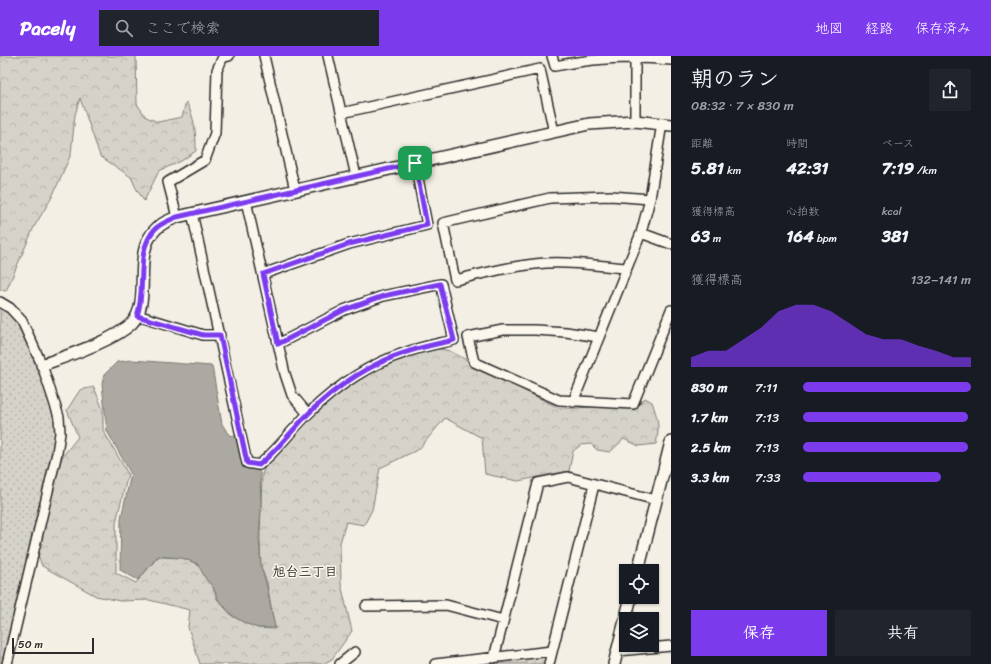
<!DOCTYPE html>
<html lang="ja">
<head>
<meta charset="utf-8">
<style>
	body { margin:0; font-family:Sriracha,"Klee One",sans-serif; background:#20242c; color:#f1f3f6; height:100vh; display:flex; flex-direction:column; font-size:15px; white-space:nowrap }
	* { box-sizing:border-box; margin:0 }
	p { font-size:13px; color:#9ea1a6 }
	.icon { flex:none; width:22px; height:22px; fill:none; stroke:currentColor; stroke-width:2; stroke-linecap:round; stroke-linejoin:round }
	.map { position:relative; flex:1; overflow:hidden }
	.sheet { display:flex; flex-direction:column; background:#171b24; width:320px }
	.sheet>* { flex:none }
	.controls { position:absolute; left:619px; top:508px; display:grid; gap:8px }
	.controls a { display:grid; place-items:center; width:40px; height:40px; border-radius:0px; background:#171b24; box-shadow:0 1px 3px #0004; font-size:20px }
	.scale { position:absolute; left:12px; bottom:10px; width:82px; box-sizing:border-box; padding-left:4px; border:2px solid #2b2b2b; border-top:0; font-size:11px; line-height:14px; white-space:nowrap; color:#2b2b2b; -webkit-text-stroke:3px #fbf7ec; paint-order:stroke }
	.pin { position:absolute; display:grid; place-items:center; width:34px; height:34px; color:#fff; margin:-17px; border-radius:8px; box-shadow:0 2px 6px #0006 }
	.round { display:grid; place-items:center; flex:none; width:42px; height:42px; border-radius:0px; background:#20242c }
	.head { display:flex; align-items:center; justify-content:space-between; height:68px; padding:0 20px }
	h1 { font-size:22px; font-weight:700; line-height:30px }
	.figures { display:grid; grid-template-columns:repeat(3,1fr); gap:6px; height:68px; padding:4px 20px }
	.figures div { display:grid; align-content:center }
	.figures b { font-size:17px; font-weight:700 }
	.figures small { font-size:11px; font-weight:400 }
	.figures p { font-size:11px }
	.chart { height:112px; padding:8px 20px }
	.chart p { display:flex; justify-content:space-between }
	.chart svg { width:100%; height:72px; margin-top:4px; fill:#7c3aed; opacity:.7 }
	.cta { display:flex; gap:8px; margin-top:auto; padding:8px 20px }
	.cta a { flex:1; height:46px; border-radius:0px; background:#7c3aed; color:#fff; font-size:16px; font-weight:700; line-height:46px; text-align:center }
	.cta a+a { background:#20242c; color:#f1f3f6 }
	ul { padding:0 20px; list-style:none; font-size:13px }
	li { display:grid; grid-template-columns:64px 48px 1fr; align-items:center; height:30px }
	li i { height:10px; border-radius:5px; background:#7c3aed }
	header { display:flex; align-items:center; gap:24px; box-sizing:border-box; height:56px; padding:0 20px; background:#7c3aed; color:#fff }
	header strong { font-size:19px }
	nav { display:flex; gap:22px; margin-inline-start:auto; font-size:14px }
	.search { width:280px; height:36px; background:#20242c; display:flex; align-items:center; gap:10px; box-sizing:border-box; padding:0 14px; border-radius:0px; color:#9ea1a6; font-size:15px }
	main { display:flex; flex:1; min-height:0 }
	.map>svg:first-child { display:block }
</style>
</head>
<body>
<header>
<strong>Pacely</strong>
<div class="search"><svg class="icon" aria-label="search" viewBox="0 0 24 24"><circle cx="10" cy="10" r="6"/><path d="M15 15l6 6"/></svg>ここで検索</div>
<nav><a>地図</a><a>経路</a><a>保存済み</a></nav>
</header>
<main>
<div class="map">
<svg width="671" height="608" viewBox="0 0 671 608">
	<defs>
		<pattern id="forest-crowns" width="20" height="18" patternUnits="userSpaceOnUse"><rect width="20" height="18" fill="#d5d2c9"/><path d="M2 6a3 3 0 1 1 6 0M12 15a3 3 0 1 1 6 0" fill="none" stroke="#b7b4ad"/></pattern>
		<pattern id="park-dots" width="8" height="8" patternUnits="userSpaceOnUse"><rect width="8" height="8" fill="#d5d2c9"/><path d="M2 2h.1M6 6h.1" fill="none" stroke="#b7b4ad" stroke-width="1.8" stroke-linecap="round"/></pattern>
	</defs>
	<rect width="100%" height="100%" fill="#f3efe4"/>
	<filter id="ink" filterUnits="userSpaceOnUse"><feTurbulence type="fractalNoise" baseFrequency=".025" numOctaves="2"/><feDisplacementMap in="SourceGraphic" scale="8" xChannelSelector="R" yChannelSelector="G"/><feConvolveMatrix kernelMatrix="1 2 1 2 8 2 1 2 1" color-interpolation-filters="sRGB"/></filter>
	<g filter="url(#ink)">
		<path fill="url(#forest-crowns)" stroke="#807e7a" d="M0 0H136L137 48 146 61 158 66 182 61 186 46C195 61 196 77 196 95L181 105 159 115 144 145 136 132 131 121 100 100 80 42 75 59 71 98 52 141 34 171 6 235 0 234Z
			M436 292 450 295 511 328 559 352H577L602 350 629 352 638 349 645 342 652 346C658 363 660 371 656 388L639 390 624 383 610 396 597 394 591 388 581 389 573 395 569 415 518 425 485 418 482 382 445 362 419 393 380 412 372 454 364 469 346 466 340 487 341 528 352 575 332 603 323 608H200L188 571 190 554 149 544 120 545 96 540 42 510 37 496 53 429 62 401 78 381 67 354 80 334 94 331 103 354V374L128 418 116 466V517L136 527 158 501 182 502 195 507 199 510 206 523 213 531 217 543 232 560 245 567 258 572 275 573 267 527 261 511 260 483 262 418 267 406 319 352 357 323 379 311 408 300Z"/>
		<path fill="url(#park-dots)" stroke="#807e7a" d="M0 251C3 253 6 254 8 256 25 269 53 345 55 367 56 373 55 380 55 386L3 608H0Z
			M550 597 547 608H473Z"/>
		<path fill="#aca9a2" stroke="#787772" d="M132 304 212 310 222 368 229 379 236 380 241 391 252 404 260 417 261 451 259 482 261 511 266 527 275 572H258L245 567 233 560 218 543 213 531 206 523 199 510 196 507 182 502 158 500 138 524 120 514 121 462 131 418 107 375 102 328 104 319 117 306Z"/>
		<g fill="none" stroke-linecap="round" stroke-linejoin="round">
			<defs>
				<path id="minor" d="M264 0 295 134
					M328 0 356 120
					M552 0 555 10C593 2 632 0 671 4
					M341 57 540 13 554 76
					M635 65V1
					M246 145 285 318 292 339 308 358
					M192 157 247 407 259 409C278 394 292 373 309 357 337 330 367 309 404 297 420 291 437 288 454 284L441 228 383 240 344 254 278 288
					M177 161 168 126 205 104 215 77 217 14 223 1 229 0
					M641 177 671 188
					M627 212C600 210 573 205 546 207 515 209 485 217 455 224L443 167 550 142 611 140 650 143
					M263 218 349 188 427 169 415 107
					M0 246 10 252 22 265 42 309 59 361 60 377 57 397 7 608
					M137 259 203 279H220
					M599 281 566 276 535 274H503L468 281 474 306 559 344 633 348 671 254
					M573 346 641 177 650 143 662 67
					M366 550 446 549 503 564
					M618 595 671 590
					M494 602 538 427 568 421 656 444
					M340 608 355 596
					M435 608 552 595
					M549 608 594 429"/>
				<path id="tertiary" d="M42 309C66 300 113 285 131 268 154 245 130 198 156 173 161 167 170 164 177 161L589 68 635 65 671 69
					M638 515 671 386
					M614 608 631 541"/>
			</defs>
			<use href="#minor" stroke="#2b2b2b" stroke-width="12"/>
			<use href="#tertiary" stroke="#2b2b2b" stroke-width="14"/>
			<use href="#minor" stroke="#fbf7ec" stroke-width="9"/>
			<use href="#tertiary" stroke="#fbf7ec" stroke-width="11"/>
		</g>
	</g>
	<g fill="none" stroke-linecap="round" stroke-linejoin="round" filter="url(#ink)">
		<defs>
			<path id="route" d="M415 107 427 169 349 188 263 218 278 288 344 254 383 240 440 228 454 284C437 288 420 291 404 297 367 309 337 330 309 357 292 374 278 394 259 409L247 407 220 279H203L137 260C147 232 134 196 155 173 161 167 170 164 177 161Z"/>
		</defs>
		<use href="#route" stroke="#fff" stroke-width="8"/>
		<use href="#route" stroke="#7c3aed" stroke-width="5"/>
	</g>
	<g text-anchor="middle" stroke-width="3" stroke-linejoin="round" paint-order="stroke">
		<g font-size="13" font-weight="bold" fill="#2b2b2b" stroke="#fbf7ec">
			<text x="305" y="520">旭台三丁目</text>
		</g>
	</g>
</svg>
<div class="controls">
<a><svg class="icon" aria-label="locate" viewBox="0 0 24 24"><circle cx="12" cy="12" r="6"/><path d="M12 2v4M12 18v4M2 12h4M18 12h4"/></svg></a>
<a><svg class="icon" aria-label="layers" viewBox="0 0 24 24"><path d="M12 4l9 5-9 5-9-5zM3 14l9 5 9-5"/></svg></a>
</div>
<div class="scale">50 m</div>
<div class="pin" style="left:415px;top:107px;background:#1e9e55"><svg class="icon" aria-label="arrive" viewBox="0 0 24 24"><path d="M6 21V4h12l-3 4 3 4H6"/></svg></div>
</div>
<section class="sheet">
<div class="head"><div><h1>朝のラン</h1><p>08:32 · 7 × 830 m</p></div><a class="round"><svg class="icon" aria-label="share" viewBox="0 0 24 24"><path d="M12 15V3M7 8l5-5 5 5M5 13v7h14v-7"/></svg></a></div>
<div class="figures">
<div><p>距離</p><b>5.81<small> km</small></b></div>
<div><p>時間</p><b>42:31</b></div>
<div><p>ペース</p><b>7:19<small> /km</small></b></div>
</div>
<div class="figures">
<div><p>獲得標高</p><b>63<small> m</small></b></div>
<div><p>心拍数</p><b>164<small> bpm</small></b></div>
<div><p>kcal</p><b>381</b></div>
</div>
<div class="chart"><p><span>獲得標高</span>132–141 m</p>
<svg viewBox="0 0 160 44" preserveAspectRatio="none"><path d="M0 44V38L10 34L20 34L30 27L40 20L50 10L60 6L70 6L80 10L90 17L100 24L110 27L120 27L130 31L140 34L150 38L160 38V44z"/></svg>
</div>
<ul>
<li><b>830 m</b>7:11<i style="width:100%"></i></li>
<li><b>1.7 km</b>7:13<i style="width:98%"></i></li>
<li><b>2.5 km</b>7:13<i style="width:98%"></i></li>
<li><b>3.3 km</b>7:33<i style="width:82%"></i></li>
</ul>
<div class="cta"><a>保存</a><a>共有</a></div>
</section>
</main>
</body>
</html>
